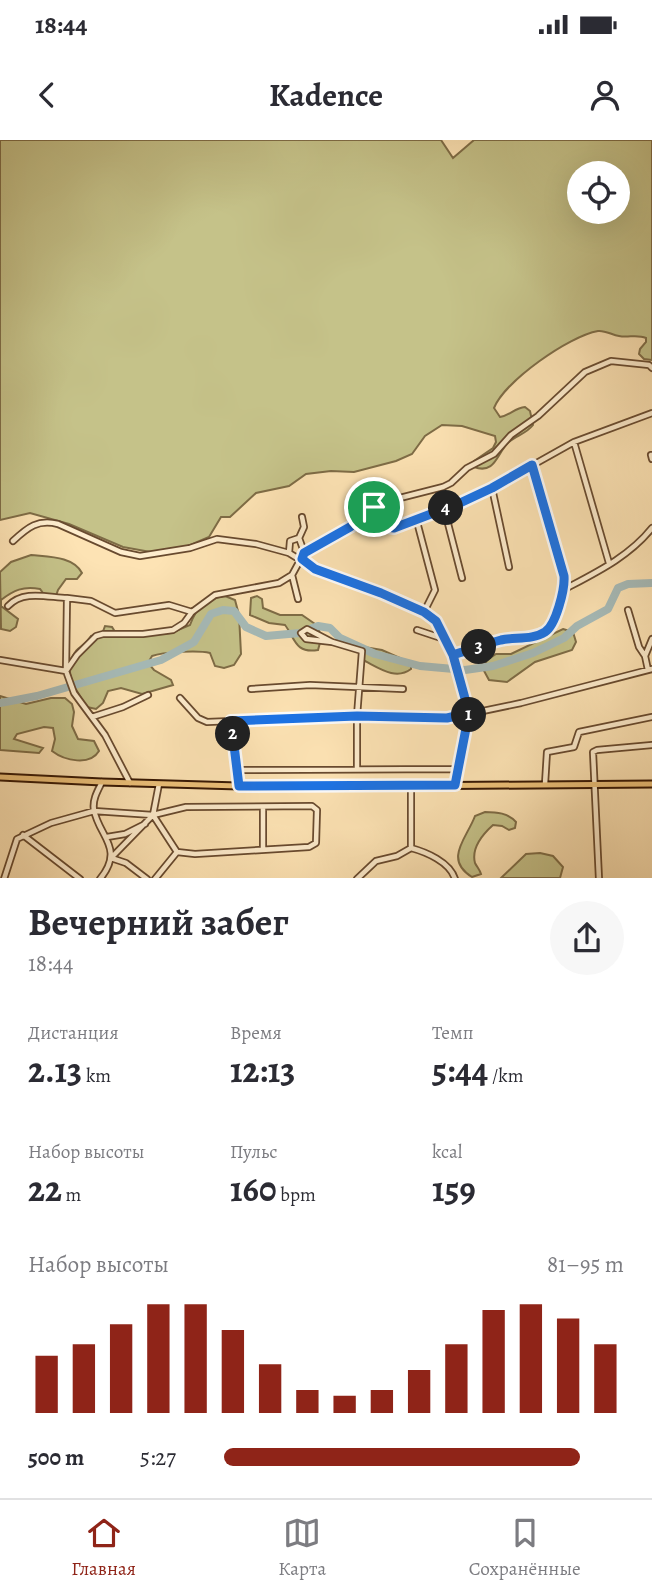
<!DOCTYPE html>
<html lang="ru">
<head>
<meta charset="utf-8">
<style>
	body { margin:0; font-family:Alegreya,serif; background:#f7f7f7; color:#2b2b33; height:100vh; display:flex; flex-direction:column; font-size:26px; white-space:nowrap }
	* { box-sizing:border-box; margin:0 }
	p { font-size:23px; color:#7c7c81 }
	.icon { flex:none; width:38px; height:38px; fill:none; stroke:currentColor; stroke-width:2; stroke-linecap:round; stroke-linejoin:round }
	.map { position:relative; height:738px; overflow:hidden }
	.sheet { display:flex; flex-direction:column; background:#fff; flex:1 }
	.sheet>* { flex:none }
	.fabs { position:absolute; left:567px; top:21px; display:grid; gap:14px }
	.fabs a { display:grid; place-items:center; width:63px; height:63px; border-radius:50%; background:#fff; box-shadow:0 7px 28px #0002; font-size:35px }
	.pin { position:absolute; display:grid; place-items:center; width:60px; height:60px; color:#fff; margin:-30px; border:4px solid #fff; border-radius:50%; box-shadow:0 2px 7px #0007 }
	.km { position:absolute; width:35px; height:35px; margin:-18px; border-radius:50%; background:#222; color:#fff; font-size:19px; line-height:35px; text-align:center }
	.round { display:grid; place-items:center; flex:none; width:74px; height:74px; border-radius:37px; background:#f7f7f7 }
	.headline { display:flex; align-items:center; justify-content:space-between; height:119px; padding:0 28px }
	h1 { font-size:38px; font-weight:600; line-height:52px }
	.metrics { display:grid; grid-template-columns:repeat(3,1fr); gap:10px; height:119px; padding:7px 28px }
	.metrics div { display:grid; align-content:center }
	.metrics b { font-size:35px; font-weight:600 }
	.metrics small { font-size:19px; font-weight:400 }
	.metrics p { font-size:19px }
	.chart { height:196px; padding:14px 28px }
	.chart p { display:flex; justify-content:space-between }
	.chart svg { width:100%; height:126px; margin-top:7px; stroke:#8f2418; stroke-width:6 }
	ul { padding:0 28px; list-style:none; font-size:23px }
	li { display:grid; grid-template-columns:112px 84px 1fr; align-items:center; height:52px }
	li i { height:18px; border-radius:9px; background:#8f2418 }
	.status { display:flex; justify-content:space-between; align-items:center; height:49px; padding:0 35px; background:#fff; direction:ltr }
	.status svg { height:19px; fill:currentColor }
	header { display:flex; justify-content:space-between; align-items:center; height:91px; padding:0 28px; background:#fff; font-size:32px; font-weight:600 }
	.dock { display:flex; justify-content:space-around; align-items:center; height:98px; border-top:2px solid #e1e1e2; background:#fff; font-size:19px; color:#7c7c81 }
	.dock a { display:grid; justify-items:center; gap:4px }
	.dock .current { color:#8f2418 }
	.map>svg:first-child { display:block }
</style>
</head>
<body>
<div class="status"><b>18:44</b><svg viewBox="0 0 49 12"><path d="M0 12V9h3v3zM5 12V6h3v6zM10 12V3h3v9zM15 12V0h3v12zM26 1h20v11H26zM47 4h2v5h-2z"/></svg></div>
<header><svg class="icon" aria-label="back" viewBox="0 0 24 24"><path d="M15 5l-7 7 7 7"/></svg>Kadence<svg class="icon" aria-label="person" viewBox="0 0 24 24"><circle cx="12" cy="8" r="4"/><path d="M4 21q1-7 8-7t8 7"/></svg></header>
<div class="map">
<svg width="652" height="739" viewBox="0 0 652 739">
	<rect width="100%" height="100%" fill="#fde3b4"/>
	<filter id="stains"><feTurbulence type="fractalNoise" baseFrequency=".00286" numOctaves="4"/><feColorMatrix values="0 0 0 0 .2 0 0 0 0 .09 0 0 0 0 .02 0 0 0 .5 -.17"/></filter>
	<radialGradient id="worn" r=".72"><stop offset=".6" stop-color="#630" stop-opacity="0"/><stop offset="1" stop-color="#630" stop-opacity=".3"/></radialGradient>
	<path fill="#c5c289" stroke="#7e6c46" stroke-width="2" fill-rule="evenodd" d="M0 0H441L453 18 474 0H652V220L644 219 639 214 640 209 646 202V198C637 194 628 198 619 196 612 195 605 190 598 191 569 196 505 241 494 268L500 277C510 275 515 268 525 267L530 271 533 285C526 294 517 295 509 302 497 312 496 335 474 327V321L493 308 496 302 495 296 462 286 442 285 425 296 412 314 396 321 354 332 331 331 306 334 289 346 256 353 230 377H221L209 397 188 406 156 413 123 407 69 384 30 373 0 380ZM579 33H618V72H579Z
		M31 415C48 417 73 416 82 433L77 439H66L58 450 55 459 46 457 40 449C23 446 14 450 1 460V466L18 479 16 487 10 491 1 489 0 432 11 422Z
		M225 456 235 460 239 475 241 514 234 525 224 528 215 526 210 513C198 510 163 512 152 516L148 523 154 530 171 540 173 545 142 554 121 548 108 551 103 563 96 569 87 567C76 551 61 530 76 511 81 505 85 506 91 496L102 494 105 486 112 487 117 495 171 493 190 485C197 466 205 459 225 456Z
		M257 456 262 459 263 468 280 475H302L318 486 321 499 318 510C295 514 295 498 285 485L269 483 250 475 251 458Z
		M563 489 573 492 576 502 572 510 535 522 507 542 489 540 483 529 487 520 496 514H511Z
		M364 507 382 510 411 523V529C395 541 378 527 361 519L359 512Z
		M0 556 26 564 51 558H65L72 564 74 572 72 586 78 599 94 601 99 611C90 626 65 621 52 611L55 599 53 588 44 587 17 594 14 599 43 608 39 613 0 610Z
		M485 672C497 672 508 673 516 682L515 688 509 690 502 686 493 685C483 694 471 708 475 723 477 727 480 730 481 734L472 737C443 719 467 698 475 676Z
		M540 713 553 716 563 727 560 738H501L526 714Z"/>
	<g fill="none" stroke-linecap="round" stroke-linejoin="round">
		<path stroke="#a6bbb9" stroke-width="8" d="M0 563 37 556 161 520 194 502 211 474 223 470 234 471 246 487 266 496 300 493 318 486 330 488 340 498 375 514 420 526 465 530 493 526 533 513 564 498 577 486 608 469 618 448 628 444 652 443"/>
		<defs>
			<path id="minor" d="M574 302 609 423
				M651 315 652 319
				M492 348 509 427
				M375 367 391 389 416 378
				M444 368 462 438
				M299 398 304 387 302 377
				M13 401C28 387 38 379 58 384L121 412 140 416 190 408 217 399 256 404 289 413 315 429 424 472 436 481 444 499
				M289 413 290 401 299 398 304 412
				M563 450C595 433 629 417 652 388
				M298 459 292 435 304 413 350 387 375 367 392 360 443 347 451 343 467 328 494 314 511 295 538 276 585 232 611 221 649 225 652 228
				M8 466C23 450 46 457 67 458
				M628 470 639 507 645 516
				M424 472 435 450 416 378 460 363 492 348 574 302 652 273
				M417 490 444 499C454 515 469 557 469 576 468 594 462 612 457 629
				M332 502 306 499 301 493 307 489 332 502 362 511 357 576V629
				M453 515 499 500 543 494C557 483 565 453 563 436L532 325
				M0 520 66 531 74 553 105 595 130 643
				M66 530 67 458 91 461 115 473 169 465 192 472
				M648 530 645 516 652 499
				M66 531 77 515 96 496 103 494H143L173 490 184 483 192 472 215 455 279 443 292 435
				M251 549 310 545 403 549
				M180 558 198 578 207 582 357 576 454 577 521 563 652 529
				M92 577 123 567 148 555
				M231 581 239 646
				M238 630 457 629 455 645
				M545 644 547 612 574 607 579 592 652 577
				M153 675 177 712 155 739
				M23 695 80 739
				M107 697 125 694 145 684
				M411 708C426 712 450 722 455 739
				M263 709V667
				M111 718 153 675 159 644
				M111 718 126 723 147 739
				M4 739 17 699 51 683 94 671 153 675 186 667 312 666 317 670 316 703 309 707 195 714 177 712
				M100 739C125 708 99 697 94 670 92 660 98 650 102 642
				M357 739 376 721 397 716 411 708V646
				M599 739 593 612 597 610 652 605"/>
			<path id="major" d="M0 637 102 642 273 647 652 644"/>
		</defs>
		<use href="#minor" stroke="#684a2f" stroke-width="8"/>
		<use href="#major" stroke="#361703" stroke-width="9"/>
		<use href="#minor" stroke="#feedce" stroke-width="4.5"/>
		<use href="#major" stroke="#eec27a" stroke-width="5"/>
	</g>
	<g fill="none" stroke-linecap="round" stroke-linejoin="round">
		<defs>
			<path id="route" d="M374 367 350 387 304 413 302 419 315 429 381 453 424 472 436 481 453 515 469 573 455 645 239 646 231 581 357 576 447 578 469 573 453 515C469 510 485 504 501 500 515 497 533 500 545 492 556 485 565 449 564 436L532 325 492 348 460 363 394 388 388 387 374 367"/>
		</defs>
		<use href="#route" stroke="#fff" stroke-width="14"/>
		<use href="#route" stroke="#1a73e8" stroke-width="9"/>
	</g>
	<rect width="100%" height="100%" filter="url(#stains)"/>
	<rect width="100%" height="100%" fill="url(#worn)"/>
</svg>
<div class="fabs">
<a><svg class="icon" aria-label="locate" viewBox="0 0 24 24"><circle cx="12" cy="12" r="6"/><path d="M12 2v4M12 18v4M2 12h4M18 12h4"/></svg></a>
</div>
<div class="pin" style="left:374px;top:367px;background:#1e9e55"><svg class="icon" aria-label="arrive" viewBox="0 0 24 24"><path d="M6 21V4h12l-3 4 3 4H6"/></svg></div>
<b class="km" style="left:469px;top:575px">1</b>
<b class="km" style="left:233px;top:594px">2</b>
<b class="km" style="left:479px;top:507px">3</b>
<b class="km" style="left:446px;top:368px">4</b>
</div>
<section class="sheet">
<div class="headline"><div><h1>Вечерний забег</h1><p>18:44</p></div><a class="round"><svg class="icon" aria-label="share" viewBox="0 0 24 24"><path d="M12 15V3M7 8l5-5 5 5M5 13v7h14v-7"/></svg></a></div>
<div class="metrics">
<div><p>Дистанция</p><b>2.13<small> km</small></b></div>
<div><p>Время</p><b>12:13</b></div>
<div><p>Темп</p><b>5:44<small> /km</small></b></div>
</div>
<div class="metrics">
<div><p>Набор высоты</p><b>22<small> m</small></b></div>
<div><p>Пульс</p><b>160<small> bpm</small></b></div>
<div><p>kcal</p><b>159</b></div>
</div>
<div class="chart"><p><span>Набор высоты</span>81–95 m</p>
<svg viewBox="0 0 160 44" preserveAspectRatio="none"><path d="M5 44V24M15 44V20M25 44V13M35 44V6M45 44V6M55 44V15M65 44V27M75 44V36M85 44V38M95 44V36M105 44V29M115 44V20M125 44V8M135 44V6M145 44V11M155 44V20"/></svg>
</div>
<ul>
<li><b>500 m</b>5:27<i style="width:89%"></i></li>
</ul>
</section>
<nav class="dock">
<a class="current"><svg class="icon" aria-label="home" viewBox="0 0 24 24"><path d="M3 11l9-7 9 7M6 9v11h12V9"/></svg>Главная</a>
<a><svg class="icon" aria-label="map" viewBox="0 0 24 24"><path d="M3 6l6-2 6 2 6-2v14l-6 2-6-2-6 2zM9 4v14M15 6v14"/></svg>Карта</a>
<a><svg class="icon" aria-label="saved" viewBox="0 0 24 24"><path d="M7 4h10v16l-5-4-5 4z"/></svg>Сохранённые</a>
</nav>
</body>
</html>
